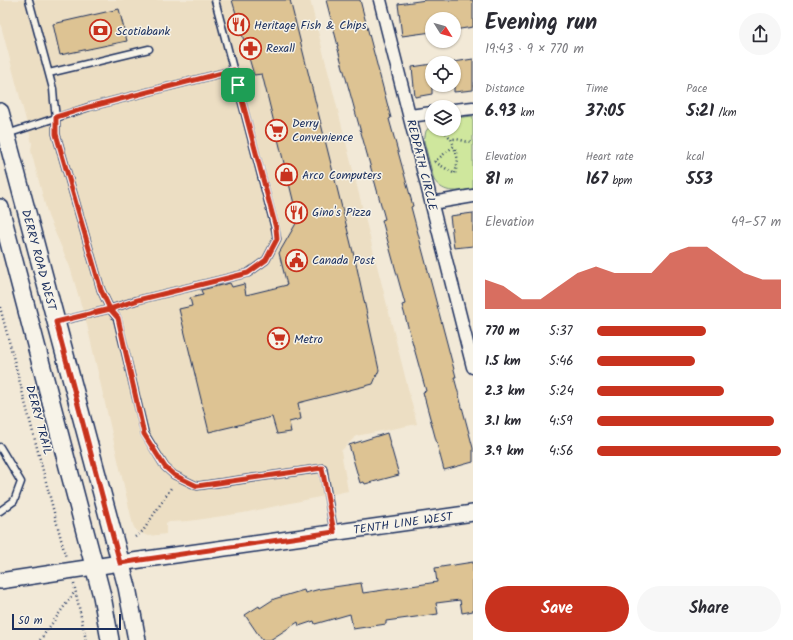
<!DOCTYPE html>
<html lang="en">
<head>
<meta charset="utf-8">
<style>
	body { margin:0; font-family:Kalam,sans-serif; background:#f7f7f7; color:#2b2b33; height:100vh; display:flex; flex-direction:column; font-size:15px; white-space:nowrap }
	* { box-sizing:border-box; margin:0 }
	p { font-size:13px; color:#7c7c81 }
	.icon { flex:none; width:22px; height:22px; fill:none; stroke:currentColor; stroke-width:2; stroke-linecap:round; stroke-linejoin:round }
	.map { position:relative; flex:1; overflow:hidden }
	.details { display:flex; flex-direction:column; background:#fff; width:320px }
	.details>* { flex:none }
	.needle { width:26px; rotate:127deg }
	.tools { position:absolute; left:425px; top:12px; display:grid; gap:8px }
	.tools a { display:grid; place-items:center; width:36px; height:36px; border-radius:50%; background:#fff; box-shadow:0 1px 3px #0004; font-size:20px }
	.scale { position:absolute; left:12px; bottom:10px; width:109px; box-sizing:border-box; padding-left:4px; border:2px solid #1b2f5e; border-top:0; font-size:11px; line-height:14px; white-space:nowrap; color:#1b2f5e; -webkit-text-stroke:3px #f7f3e8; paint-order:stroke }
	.pin { position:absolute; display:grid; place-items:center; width:34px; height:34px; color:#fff; margin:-17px; border-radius:8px; box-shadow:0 2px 6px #0006 }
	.round { display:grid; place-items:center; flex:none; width:42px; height:42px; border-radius:21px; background:#f7f7f7 }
	.overview { display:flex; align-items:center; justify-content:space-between; height:68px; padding:0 12px }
	h1 { font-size:22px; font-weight:700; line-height:30px }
	.metrics { display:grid; grid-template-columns:repeat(3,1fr); gap:6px; height:68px; padding:4px 12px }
	.metrics div { display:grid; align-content:center }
	.metrics b { font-size:17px; font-weight:700 }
	.metrics small { font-size:11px; font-weight:400 }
	.metrics p { font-size:11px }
	.chart { height:112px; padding:8px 12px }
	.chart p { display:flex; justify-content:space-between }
	.chart svg { width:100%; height:72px; margin-top:4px; fill:#c8321e; opacity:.7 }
	.cta { display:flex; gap:8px; margin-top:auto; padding:8px 12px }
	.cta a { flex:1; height:46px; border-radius:24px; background:#c8321e; color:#fff; font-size:16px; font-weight:700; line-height:46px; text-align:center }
	.cta a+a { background:#f7f7f7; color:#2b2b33 }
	ul { padding:0 12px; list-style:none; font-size:13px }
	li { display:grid; grid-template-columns:64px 48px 1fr; align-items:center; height:30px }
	li i { height:10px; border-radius:5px; background:#c8321e }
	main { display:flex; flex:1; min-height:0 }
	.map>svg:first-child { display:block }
</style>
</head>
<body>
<main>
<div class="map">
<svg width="473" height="640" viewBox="0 0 473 640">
	<rect width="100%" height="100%" fill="#f2e9d7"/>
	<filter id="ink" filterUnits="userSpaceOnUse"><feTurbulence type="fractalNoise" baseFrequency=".025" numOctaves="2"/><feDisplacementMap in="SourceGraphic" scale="8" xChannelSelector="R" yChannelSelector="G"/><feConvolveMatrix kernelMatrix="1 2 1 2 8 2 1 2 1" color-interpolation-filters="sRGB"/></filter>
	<g filter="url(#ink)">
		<path fill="#ecdec3" d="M0 0H310L417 424 356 436 341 451 348 491 243 513 189 521 169 522 166 524V534L148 536 136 531 133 525 87 325 70 267 48 216 32 155 31 150 32 143 0 22Z"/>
		<path fill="#cfe79d" stroke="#758b7e" d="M473 116V189C457 191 445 195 434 180L424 141 426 131 432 124V129H454V118Z"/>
		<path fill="#ddc393" stroke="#1b2f5e" d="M232 0H290L357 268 379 370 373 384 298 403 301 419 289 422 291 432 277 434 272 417 209 432 179 309 192 306 190 298 203 295 201 290 230 283 232 287 244 284 246 295 287 285 279 253 298 220 262 74 254 75Z
			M326 0H360L391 118 389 119 413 206 411 207 456 377H454L473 448V462L444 470 423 392 426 391 402 305 405 304 382 220 385 219 337 46H338Z
			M426 0H473V27L454 30V19H432V32L402 36 398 4Z
			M119 9 127 41 60 55 53 24Z
			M473 59V90L454 92V62Z
			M432 64V94L415 97 412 67Z
			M473 213V246L454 248 450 216Z
			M387 433 399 475 365 484 364 482 360 483 349 445Z
			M473 562V611L462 613 460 600 436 603 438 614 386 621V624L353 629 350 614 315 624 314 621 299 626 298 622 270 640H262L245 615 259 606 260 608 274 599 304 590 305 593 320 589 361 583 363 593 418 585 437 582 435 568Z"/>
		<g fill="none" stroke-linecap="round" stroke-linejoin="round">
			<defs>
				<path id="service" d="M29 0 53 89 54 101 56 117V134L101 290 110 309 117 318 145 434 165 467 174 475 197 486 323 468 334 532
					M49 73 149 49
					M7 134 89 107 234 70
					M57 322 110 309 138 300 248 273 266 260 277 239 275 228 215 0
					M0 447 21 482 14 501 0 511"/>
				<path id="minor" d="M380 0 473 367
					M454 110 473 108
					M410 116 432 113
					M432 203 473 196"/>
				<path id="tertiary" d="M0 581 140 560 473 513"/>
				<path id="secondary" d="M0 112 127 587 137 640
					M0 208 102 596 110 640"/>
			</defs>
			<use href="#service" stroke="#1b2f5e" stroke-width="9"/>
			<use href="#minor" stroke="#1b2f5e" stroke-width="15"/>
			<use href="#tertiary" stroke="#1b2f5e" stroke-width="18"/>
			<use href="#secondary" stroke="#1b2f5e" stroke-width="20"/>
			<path stroke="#1b2f5e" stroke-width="2.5" stroke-dasharray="1 3" stroke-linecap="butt" d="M446 129V133L451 139
				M434 162 454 146 451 139C456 138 467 142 473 143
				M435 162 455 174 458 160 454 146
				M0 307 66 558
				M135 537 143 531 171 488
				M74 584 86 640
				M40 640 74 593"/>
			<use href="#service" stroke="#f7f3e8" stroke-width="6"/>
			<use href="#minor" stroke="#f7f3e8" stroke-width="12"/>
			<use href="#tertiary" stroke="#f7f3e8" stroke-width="15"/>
			<use href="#secondary" stroke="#f7f3e8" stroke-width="17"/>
		</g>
	</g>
	<g fill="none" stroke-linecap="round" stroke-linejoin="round" filter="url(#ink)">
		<defs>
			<path id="route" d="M238 85 234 70 89 107 56 117V134L101 290 110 309 56 322 120 563 334 532 322 468 197 486 174 475 165 467 144 434 118 318 110 309 138 300 248 273 266 260 277 239 276 228 238 85"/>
		</defs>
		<use href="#route" stroke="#fff" stroke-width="8"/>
		<use href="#route" stroke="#c8321e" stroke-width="5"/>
	</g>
	<defs>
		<symbol id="restaurant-ring" viewBox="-11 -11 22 22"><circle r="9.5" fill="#f7f3e8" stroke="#c8321e" stroke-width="1.5"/><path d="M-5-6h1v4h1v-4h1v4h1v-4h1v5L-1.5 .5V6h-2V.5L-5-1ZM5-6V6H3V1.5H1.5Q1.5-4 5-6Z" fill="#c8321e"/></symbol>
		<symbol id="bank-ring" viewBox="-11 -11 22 22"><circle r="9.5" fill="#f7f3e8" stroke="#c8321e" stroke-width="1.5"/><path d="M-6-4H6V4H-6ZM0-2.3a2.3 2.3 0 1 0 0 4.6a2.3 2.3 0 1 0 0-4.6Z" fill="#c8321e"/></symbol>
		<symbol id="pharmacy-ring" viewBox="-11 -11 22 22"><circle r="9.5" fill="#f7f3e8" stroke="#c8321e" stroke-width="1.5"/><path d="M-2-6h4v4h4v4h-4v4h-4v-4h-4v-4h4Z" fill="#c8321e"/></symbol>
		<symbol id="supermarket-ring" viewBox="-11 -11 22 22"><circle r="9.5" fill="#f7f3e8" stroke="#c8321e" stroke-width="1.5"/><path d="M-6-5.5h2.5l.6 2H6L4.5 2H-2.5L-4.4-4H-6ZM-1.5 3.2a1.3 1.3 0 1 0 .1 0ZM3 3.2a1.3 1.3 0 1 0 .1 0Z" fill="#c8321e"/></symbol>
		<symbol id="shop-ring" viewBox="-11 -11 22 22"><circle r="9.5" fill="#f7f3e8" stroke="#c8321e" stroke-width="1.5"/><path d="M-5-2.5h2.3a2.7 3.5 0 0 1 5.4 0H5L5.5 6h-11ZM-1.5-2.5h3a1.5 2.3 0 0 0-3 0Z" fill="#c8321e"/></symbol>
		<symbol id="civic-ring" viewBox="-11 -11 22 22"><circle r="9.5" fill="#f7f3e8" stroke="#c8321e" stroke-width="1.5"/><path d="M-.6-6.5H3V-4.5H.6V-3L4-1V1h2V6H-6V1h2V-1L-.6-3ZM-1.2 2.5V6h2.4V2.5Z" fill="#c8321e"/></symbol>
	</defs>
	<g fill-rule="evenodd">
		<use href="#restaurant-ring" x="226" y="12" width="25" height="25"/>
		<use href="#bank-ring" x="88" y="18" width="25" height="25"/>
		<use href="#pharmacy-ring" x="238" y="36" width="25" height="25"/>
		<use href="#supermarket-ring" x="264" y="118" width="25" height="25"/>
		<use href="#shop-ring" x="274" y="162" width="25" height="25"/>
		<use href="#restaurant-ring" x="284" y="200" width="25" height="25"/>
		<use href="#civic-ring" x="284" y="248" width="25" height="25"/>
		<use href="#supermarket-ring" x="266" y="326" width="25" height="25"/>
	</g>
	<g text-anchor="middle" stroke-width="3" stroke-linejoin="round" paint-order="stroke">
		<g font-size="12" fill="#1b2f5e" stroke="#f7f3e8" text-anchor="start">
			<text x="254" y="29">Heritage Fish &amp; Chips</text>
			<text x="116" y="35">Scotiabank</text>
			<text x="266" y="52">Rexall</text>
			<text x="292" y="127">Derry<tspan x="292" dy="14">Convenience</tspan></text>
			<text x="302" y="179">Arco Computers</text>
			<text x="312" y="216">Gino's Pizza</text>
			<text x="312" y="264">Canada Post</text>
			<text x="294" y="343">Metro</text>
		</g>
		<g font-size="12" fill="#1b2f5e" stroke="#f7f3e8">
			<text transform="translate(422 165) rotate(76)" y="4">REDPATH CIRCLE</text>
			<text transform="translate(39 260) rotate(75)" y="4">DERRY ROAD WEST</text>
			<text transform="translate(39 420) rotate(75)" y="4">DERRY TRAIL</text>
			<text transform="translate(403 523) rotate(-8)" y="4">TENTH LINE WEST</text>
		</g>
	</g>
</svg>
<div class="tools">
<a><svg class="needle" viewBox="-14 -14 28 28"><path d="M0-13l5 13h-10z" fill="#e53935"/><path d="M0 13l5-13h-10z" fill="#7c7c81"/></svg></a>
<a><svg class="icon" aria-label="locate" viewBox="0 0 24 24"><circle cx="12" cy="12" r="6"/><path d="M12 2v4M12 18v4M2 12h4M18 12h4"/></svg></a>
<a><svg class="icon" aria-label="layers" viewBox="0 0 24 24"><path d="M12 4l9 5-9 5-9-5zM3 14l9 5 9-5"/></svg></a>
</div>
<div class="scale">50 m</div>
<div class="pin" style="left:238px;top:85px;background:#1e9e55"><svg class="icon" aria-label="arrive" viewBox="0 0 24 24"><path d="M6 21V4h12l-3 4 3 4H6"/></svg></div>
</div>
<section class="details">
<div class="overview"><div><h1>Evening run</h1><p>19:43 · 9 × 770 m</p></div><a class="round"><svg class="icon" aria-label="share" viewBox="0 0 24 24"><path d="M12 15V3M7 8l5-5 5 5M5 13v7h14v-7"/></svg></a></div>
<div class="metrics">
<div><p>Distance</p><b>6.93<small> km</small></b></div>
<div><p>Time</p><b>37:05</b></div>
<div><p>Pace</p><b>5:21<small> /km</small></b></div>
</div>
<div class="metrics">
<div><p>Elevation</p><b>81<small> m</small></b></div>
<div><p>Heart rate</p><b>167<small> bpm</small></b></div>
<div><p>kcal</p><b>553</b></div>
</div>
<div class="chart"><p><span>Elevation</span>49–57 m</p>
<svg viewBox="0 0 160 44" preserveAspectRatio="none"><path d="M0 44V26L10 30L20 38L30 38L40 30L50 22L60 18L70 22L80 22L90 22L100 10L110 6L120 6L130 14L140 22L150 26L160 26V44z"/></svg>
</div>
<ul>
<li><b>770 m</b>5:37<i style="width:59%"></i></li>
<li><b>1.5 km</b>5:46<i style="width:53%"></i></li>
<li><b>2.3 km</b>5:24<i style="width:69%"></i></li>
<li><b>3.1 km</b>4:59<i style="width:96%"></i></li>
<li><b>3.9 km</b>4:56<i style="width:100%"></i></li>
</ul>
<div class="cta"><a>Save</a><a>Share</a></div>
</section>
</main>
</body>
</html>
